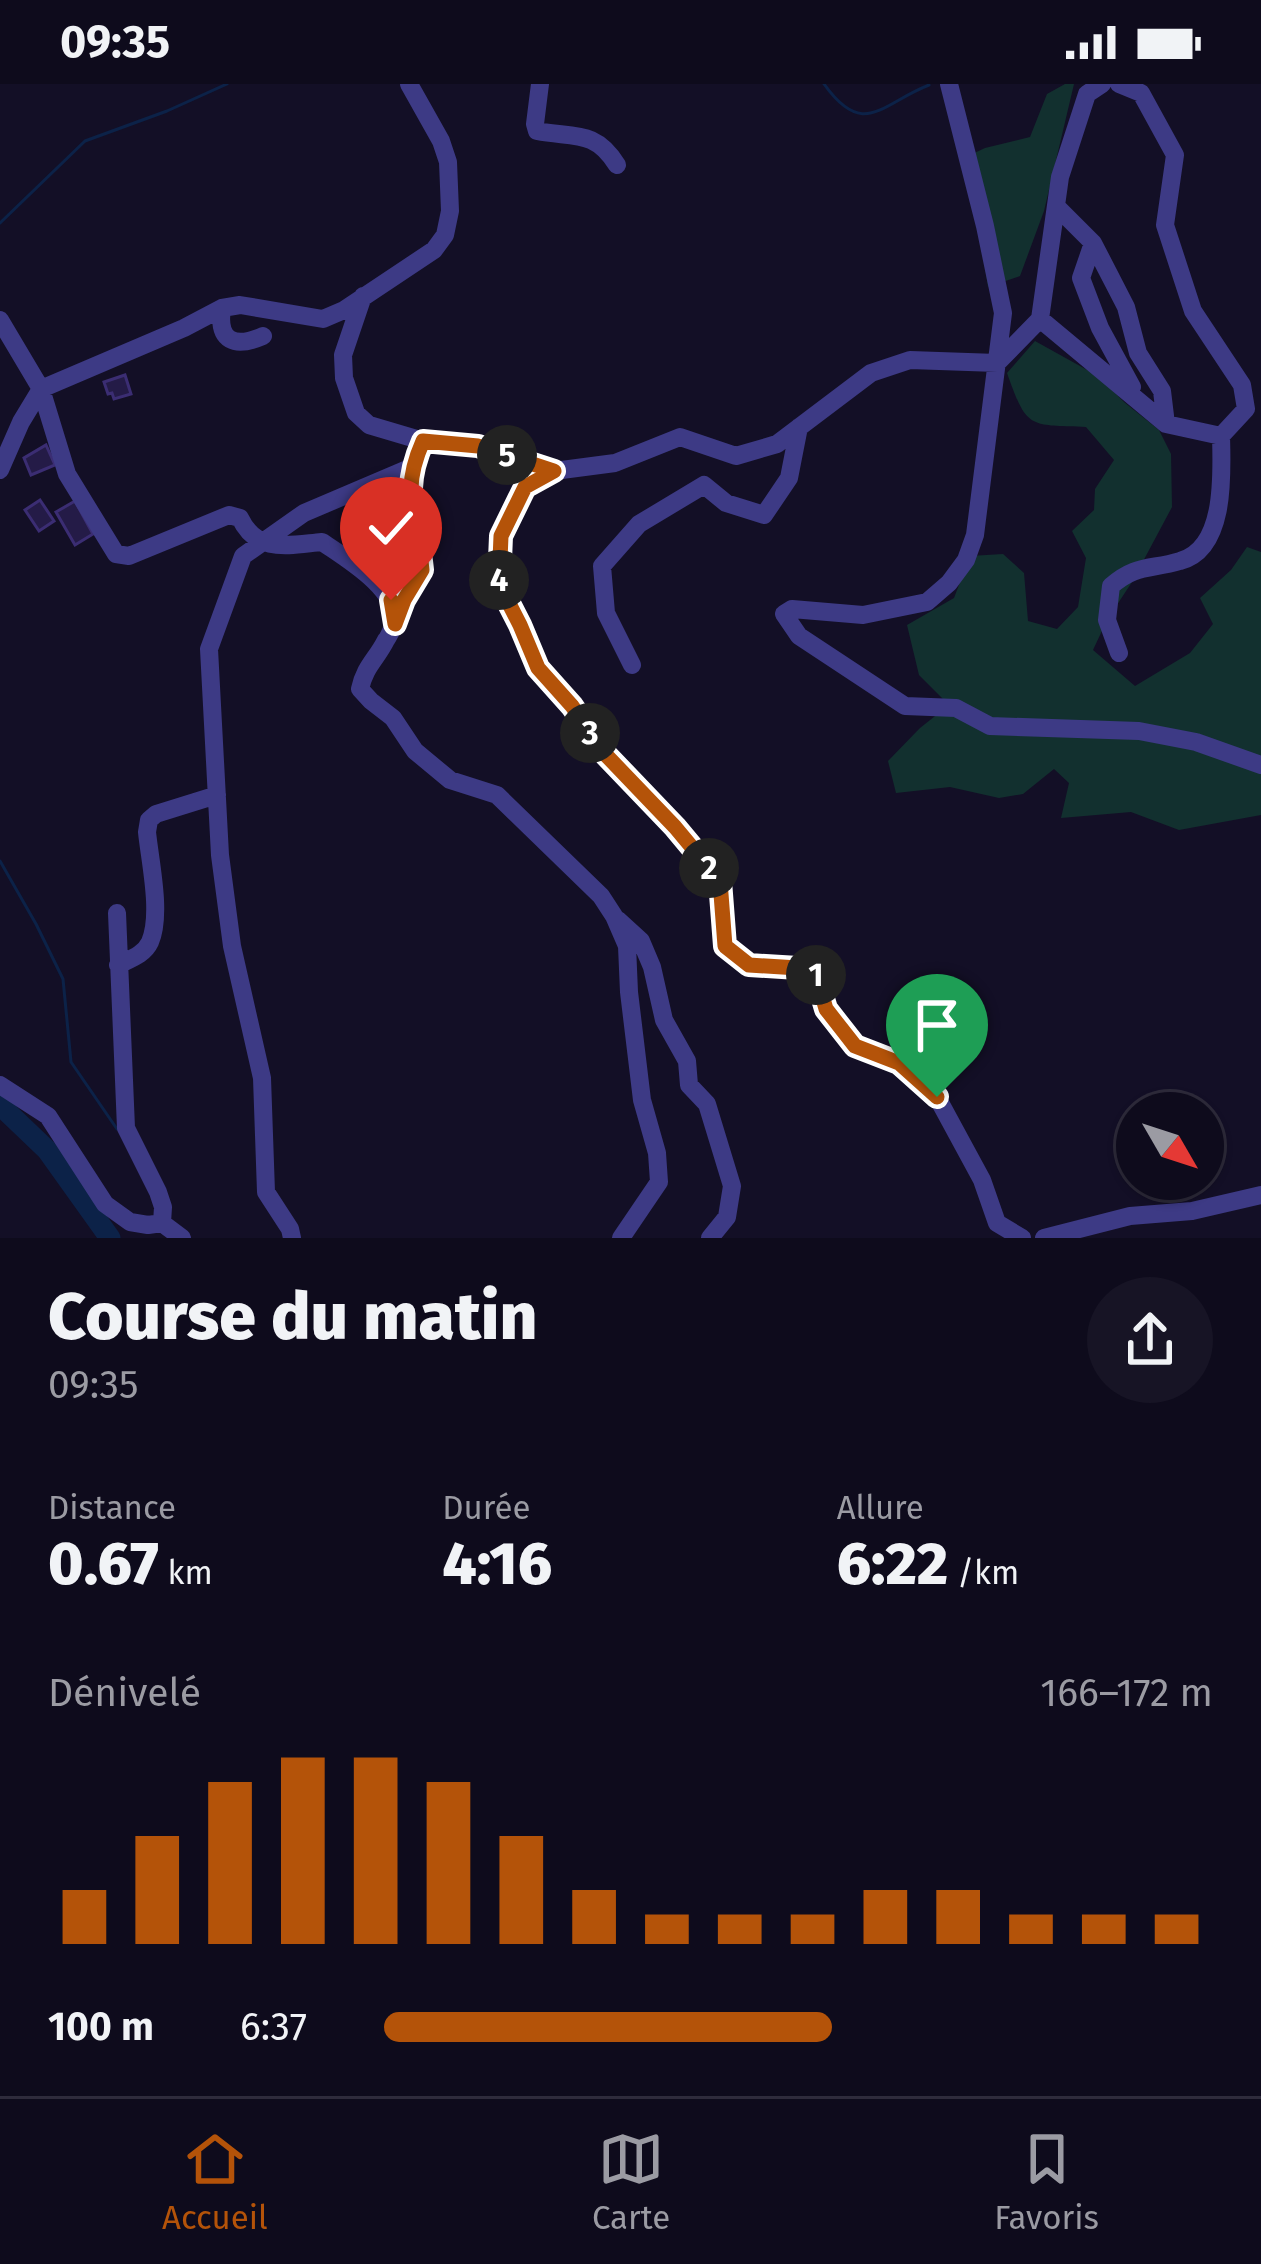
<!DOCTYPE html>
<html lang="fr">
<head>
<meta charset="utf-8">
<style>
	body { margin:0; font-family:"Fira Sans",sans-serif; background:#171425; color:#f1f3f6; height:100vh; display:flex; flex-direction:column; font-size:45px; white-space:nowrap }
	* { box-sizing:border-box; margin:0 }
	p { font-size:39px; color:#9b9ba3 }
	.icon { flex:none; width:66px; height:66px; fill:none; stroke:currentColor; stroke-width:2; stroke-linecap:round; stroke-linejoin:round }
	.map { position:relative; height:1154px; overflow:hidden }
	.details { display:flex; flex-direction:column; background:#0e0b1c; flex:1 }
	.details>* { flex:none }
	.needle { width:78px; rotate:129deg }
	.tools { position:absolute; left:1116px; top:1008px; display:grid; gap:24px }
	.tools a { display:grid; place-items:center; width:108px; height:108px; border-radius:50%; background:#0e0b1c; box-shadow:0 3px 9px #0004,0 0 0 3px #2e2b3b; font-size:60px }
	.pin { position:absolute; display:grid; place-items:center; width:102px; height:102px; color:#fff; margin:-123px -51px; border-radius:50% 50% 50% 0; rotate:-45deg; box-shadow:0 0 12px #0007 }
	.pin .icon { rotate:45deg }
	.km { position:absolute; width:60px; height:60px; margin:-30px; border-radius:50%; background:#222; color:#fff; font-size:33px; line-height:60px; text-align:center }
	.round { display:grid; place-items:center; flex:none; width:126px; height:126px; border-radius:63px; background:#171425 }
	.headline { display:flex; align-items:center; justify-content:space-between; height:204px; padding:0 48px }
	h1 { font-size:66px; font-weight:800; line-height:90px }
	.figures { display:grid; grid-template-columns:repeat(3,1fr); gap:18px; height:204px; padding:12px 48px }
	.figures div { display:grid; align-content:center }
	.figures b { font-size:60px; font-weight:800 }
	.figures small { font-size:33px; font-weight:400 }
	.figures p { font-size:33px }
	.chart { height:336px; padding:24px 48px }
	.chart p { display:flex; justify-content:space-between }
	.chart svg { width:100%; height:216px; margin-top:12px; stroke:#b45309; stroke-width:6 }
	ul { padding:0 48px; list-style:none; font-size:39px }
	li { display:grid; grid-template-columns:192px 144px 1fr; align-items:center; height:90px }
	li i { height:30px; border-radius:15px; background:#b45309 }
	.status { display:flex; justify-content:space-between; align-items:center; height:84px; padding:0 60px; background:#0e0b1c; direction:ltr }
	.status svg { height:33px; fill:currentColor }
	.menu { display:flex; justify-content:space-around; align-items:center; height:168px; border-top:3px solid #2e2b3b; background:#0e0b1c; font-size:33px; color:#9b9ba3 }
	.menu a { display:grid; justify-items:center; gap:6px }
	.menu .current { color:#b45309 }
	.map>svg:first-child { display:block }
</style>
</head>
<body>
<div class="status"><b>09:35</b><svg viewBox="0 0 49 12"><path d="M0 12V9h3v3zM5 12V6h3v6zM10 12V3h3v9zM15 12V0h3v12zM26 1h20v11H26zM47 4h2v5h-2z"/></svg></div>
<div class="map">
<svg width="1261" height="1154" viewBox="0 0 1261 1154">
	<rect width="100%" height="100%" fill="#130f26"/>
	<path fill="#12302f" d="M1065 0H1074L1044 127 1020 192 988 203 968 72 985 64 1030 53 1047 10Z
		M1035 257 1098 292 1124 318 1159 346 1171 370 1172 423 1132 498 1107 536 1093 566 1135 602 1190 569 1213 540 1200 514 1231 486 1247 463 1261 468V731L1179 746 1131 728 1061 734 1069 699 1054 685 1023 710 999 714 950 703 896 709 888 677 920 644 949 621 919 591 907 541 954 514 970 472 1003 470 1024 489 1028 537 1057 545 1078 523 1086 474 1072 447 1094 426 1095 405 1114 376 1086 343C1028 341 1027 345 1007 289Z"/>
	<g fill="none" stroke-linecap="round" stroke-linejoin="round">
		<path stroke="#0c2248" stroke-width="3" d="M824 0C864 56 882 19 929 1
			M0 139 85 57 167 27 227 0
			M0 777 36 840 63 895 71 978 117 1045"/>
		<path stroke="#0c2248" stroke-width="21" d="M0 1021 47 1066 110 1154"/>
	</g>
	<path fill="#241b47" stroke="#3b2d73" stroke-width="3" d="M125 291 131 310 114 315 112 309 108 310 104 298Z
		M46 361 55 381 31 391 24 374Z
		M40 416 54 437 39 447 25 426Z
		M75 417 93 450 75 461 56 428Z"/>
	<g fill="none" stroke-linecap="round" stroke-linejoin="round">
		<path stroke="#3d3a85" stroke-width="18" d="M540 0 535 40 537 47C573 54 595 45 617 81
			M949 0 985 142 1003 229 975 451 966 476 949 499 927 518 863 531 792 525 784 530 799 552 905 622 956 624 990 642 1139 647 1196 658 1261 681
			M1056 122 1093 159 1126 223 1138 269 1162 307 1166 340
			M1093 159 1081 194 1100 244 1132 303
			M363 212 343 271 344 294 356 329 369 341 423 357
			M222 224C217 258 235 264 263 252
			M1040 235 1166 340 1221 352 1246 325 1242 301 1193 227 1165 141 1175 71 1141 9 1119 0
			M0 236 41 305 67 390 116 470 129 472 229 431 240 434C257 470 289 461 322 458 345 474 399 505 395 539 394 541 388 554 386 556 376 576 365 582 360 605L371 617 393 634 415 667 450 696 497 711 601 812 614 832 627 862 629 908 642 1016 657 1069 659 1098 621 1154
			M0 386 21 338 41 305 184 244 222 224 240 221 323 235 344 226 434 166 445 151 450 127 448 78 441 57 409 0
			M396 537 404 516 422 486C417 432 399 411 423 357L479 362 554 387
			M1119 569 1107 536 1111 502C1136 480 1150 486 1180 477 1226 465 1222 390 1221 352
			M632 581 606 529 602 482 639 440 704 401 726 419 764 431 789 394 799 343
			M117 829 126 1044 158 1108 163 1123 162 1139
			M618 836 641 857 652 883 664 936 687 977 689 1001 707 1020 732 1102 727 1133 710 1154
			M118 881C130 875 144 871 150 858 162 830 150 778 147 748L149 736 156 730 217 711
			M0 1001 48 1032 105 1120 130 1138 148 1141 162 1139 182 1154
			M292 1154 290 1145 266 1108 262 994 232 862 220 771 209 565 243 472 304 429 412 383
			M1022 1154 997 1139 982 1096 937 1013 899 979 855 962 826 925 816 891 798 884 749 881 725 862 720 797 675 743 606 671 572 622 538 584 520 541 499 500 501 452 525 403 554 387 615 379 680 353 736 372 777 360 871 289 910 276 997 279 1040 235 1060 93 1087 10 1102 0
			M1044 1154 1130 1132 1192 1127 1261 1111"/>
	</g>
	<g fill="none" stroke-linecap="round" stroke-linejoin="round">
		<defs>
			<path id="route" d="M391 516 395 540 404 516 422 486C417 433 399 411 423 357L478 362 554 387 525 403 501 452 499 500 520 541 538 584 572 622 606 671 675 743 720 797 725 862 749 881 798 884 816 891 826 925 855 962 899 979 937 1013"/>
		</defs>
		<use href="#route" stroke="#fff" stroke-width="24"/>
		<use href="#route" stroke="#b45309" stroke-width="15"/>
	</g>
</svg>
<div class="tools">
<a><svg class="needle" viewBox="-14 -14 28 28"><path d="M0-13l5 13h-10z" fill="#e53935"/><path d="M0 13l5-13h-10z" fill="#9b9ba3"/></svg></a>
</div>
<div class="pin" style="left:937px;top:1013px;background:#1e9e55"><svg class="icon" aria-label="arrive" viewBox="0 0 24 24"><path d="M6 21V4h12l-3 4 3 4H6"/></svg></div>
<div class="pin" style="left:391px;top:516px;background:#d93025"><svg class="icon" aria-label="check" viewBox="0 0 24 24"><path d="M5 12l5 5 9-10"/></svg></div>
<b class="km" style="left:816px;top:891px">1</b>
<b class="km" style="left:709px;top:784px">2</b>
<b class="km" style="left:590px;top:649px">3</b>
<b class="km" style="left:499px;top:496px">4</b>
<b class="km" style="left:507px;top:371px">5</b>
</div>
<section class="details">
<div class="headline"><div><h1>Course du matin</h1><p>09:35</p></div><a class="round"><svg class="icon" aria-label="share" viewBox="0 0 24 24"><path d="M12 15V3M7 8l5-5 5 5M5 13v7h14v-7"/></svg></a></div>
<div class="figures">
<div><p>Distance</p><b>0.67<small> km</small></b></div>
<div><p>Durée</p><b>4:16</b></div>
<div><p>Allure</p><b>6:22<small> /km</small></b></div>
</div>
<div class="chart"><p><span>Dénivelé</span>166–172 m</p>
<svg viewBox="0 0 160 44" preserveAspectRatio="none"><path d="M5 44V33M15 44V22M25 44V11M35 44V6M45 44V6M55 44V11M65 44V22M75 44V33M85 44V38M95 44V38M105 44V38M115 44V33M125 44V33M135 44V38M145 44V38M155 44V38"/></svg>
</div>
<ul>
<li><b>100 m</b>6:37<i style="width:54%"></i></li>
</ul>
</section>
<nav class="menu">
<a class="current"><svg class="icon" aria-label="home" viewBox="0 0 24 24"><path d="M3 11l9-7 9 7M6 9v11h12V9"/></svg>Accueil</a>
<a><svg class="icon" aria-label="map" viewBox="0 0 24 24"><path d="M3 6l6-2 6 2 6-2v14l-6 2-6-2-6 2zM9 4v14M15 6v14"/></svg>Carte</a>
<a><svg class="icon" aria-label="saved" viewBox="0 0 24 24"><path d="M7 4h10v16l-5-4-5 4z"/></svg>Favoris</a>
</nav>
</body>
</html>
